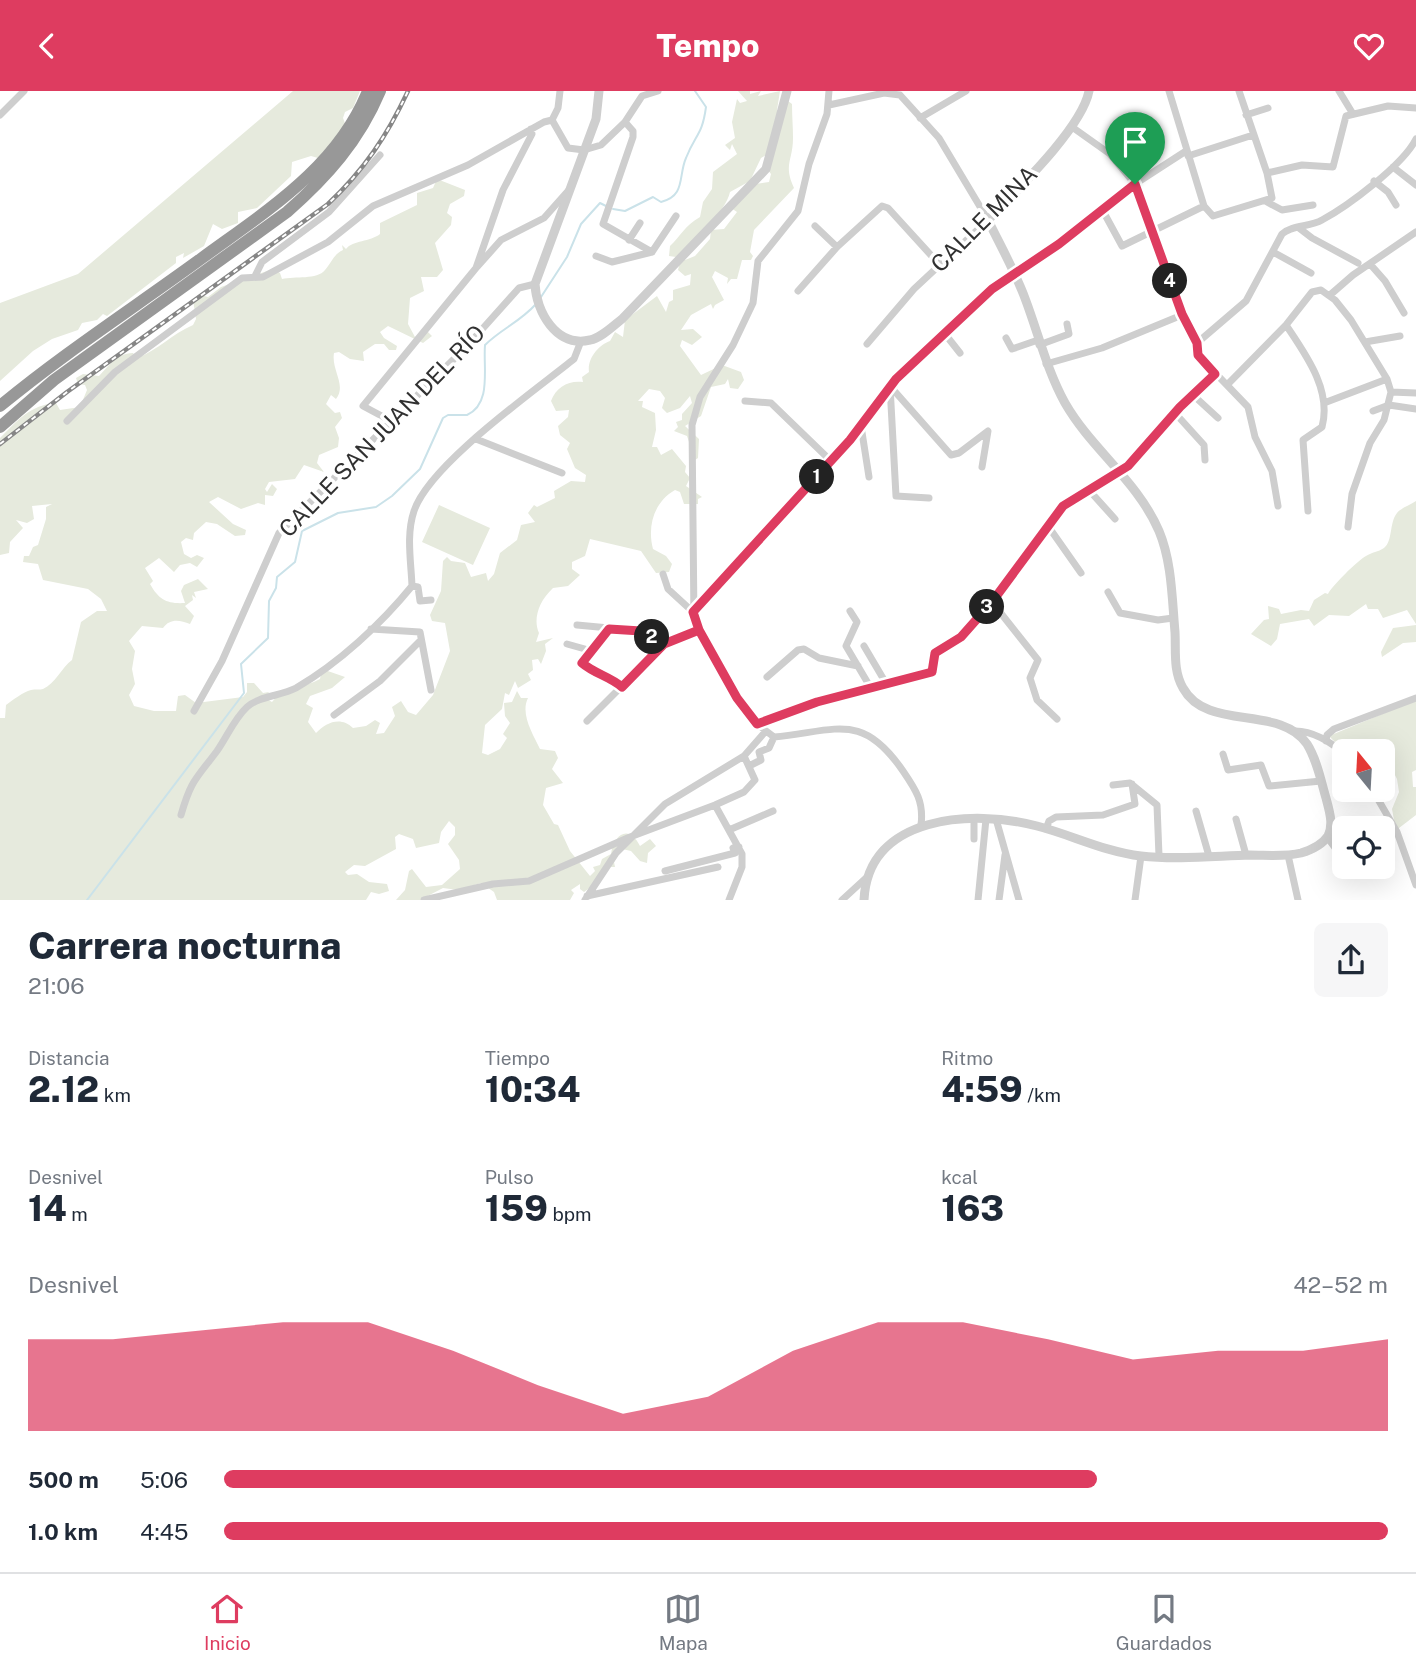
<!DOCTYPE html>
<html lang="es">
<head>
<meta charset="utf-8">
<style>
	body { margin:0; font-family:"Public Sans",sans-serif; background:#f6f6f7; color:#1f2937; height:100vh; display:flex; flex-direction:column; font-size:26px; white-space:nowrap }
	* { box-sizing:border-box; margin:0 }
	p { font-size:23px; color:#747a83 }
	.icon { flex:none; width:38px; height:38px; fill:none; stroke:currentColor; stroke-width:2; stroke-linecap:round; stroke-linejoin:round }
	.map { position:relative; height:809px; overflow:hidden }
	.details { display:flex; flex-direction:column; background:#fff; flex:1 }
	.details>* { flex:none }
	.needle { width:46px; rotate:342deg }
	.tools { position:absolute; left:1332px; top:648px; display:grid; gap:14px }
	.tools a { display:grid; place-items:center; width:63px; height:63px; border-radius:10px; background:#fff; box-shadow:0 7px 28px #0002; font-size:35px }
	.pin { position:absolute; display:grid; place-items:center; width:60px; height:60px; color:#fff; margin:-72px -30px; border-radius:50% 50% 50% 0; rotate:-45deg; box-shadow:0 0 7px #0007 }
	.pin .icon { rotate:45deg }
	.km { position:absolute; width:35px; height:35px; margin:-18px; border-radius:50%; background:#222; color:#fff; font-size:19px; line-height:35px; text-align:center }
	.round { display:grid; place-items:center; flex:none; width:74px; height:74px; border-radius:10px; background:#f6f6f7 }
	.head { display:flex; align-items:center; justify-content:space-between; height:119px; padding:0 28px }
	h1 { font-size:38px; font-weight:800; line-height:52px }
	.stats { display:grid; grid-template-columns:repeat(3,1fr); gap:10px; height:119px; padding:7px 28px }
	.stats div { display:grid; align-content:center }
	.stats b { font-size:35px; font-weight:800 }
	.stats small { font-size:19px; font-weight:400 }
	.stats p { font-size:19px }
	.chart { height:196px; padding:14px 28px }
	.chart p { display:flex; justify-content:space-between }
	.chart svg { width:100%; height:126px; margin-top:7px; fill:#de3c60; opacity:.7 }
	ul { padding:0 28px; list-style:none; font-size:23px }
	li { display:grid; grid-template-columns:112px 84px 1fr; align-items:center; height:52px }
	li i { height:18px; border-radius:9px; background:#de3c60 }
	header { display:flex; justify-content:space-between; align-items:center; height:91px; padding:0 28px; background:#de3c60; color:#fff; font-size:32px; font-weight:800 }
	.tab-bar { display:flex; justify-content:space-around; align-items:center; height:98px; border-top:2px solid #e0e1e3; background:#fff; font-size:19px; color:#747a83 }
	.tab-bar a { display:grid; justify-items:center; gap:4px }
	.tab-bar .on { color:#de3c60 }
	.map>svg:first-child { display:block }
</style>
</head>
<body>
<header><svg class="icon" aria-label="back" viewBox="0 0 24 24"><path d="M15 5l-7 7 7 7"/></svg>Tempo<svg class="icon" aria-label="heart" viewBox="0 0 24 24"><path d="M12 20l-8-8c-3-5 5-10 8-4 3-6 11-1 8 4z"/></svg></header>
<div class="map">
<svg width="1416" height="809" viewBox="0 0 1416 809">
	<rect width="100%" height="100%" fill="#fff"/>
	<path fill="#e6eadd" d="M293 0H360L353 17 345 21 343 27 346 35 318 67 311 65 292 71 291 85 257 117 238 121V132L222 138 213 133 204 155 183 167 184 162 176 166V172L107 225 103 223 97 229 82 232 78 239 52 248 33 260 0 290V212L78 183Z
		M738 0H750V3L761 0 758 5 780 0 777 19 780 22 788 10 792 13C792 25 793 36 793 47 793 70 783 73 794 97L754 139 750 161 753 165 751 169H742L737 188H731L727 193 728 187 715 180 712 186 724 209 715 214 713 218 711 213 691 224 681 239 693 238 702 246 692 254 682 249 680 255 701 284 722 274 741 281 744 289 738 298 730 297 728 288 725 293 711 296 701 325 685 335 699 348 698 367 695 369 687 345 674 340 678 336 676 331 682 329V323L692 312 690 305 680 317 667 322 662 317 665 307 660 300 649 298 638 310H643L642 316 655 322 656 339 652 356H657L661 364 672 358 686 375 685 381 690 387 686 395 702 406 698 408V413H684L680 401 675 399C654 411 647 435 653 458L666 465 672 473 669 481 656 482 641 460 590 448 585 465 572 471V478L580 484 568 495 553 497C538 511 533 529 539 542L536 551 553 547 545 553 546 560 541 573 538 568 532 569 533 579 528 583 531 589 518 597 515 590 509 604 505 602 502 618 485 634 482 662 488 664 500 658 507 647 503 643 510 632 505 625 504 612 512 611 517 600 521 607H528C520 623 533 643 540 658L555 660 558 667 552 678 563 692 546 697 543 714 554 733 558 734 570 760 590 785 595 780 593 776 600 774 602 768 611 763C614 743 629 733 640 755L650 748 656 755 648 762 647 772 640 770 631 760 622 758 614 771 615 776H609L599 790 584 801 580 798V793L571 799 574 802 570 809H497L494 801 481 792 458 799 443 797 420 809H396L405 799 409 780 412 778 426 796 442 794 460 778 459 769 448 753 455 744V736L449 730 441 741 439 752 416 757 413 748 399 743 395 746 396 758 365 775 354 774 345 781 348 784 357 783 369 791 387 793 389 800 379 803 371 801 366 809H0V627H5L6 614C13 609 23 601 31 599 35 598 40 599 43 598 55 593 62 576 72 569L81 531 97 520H107L101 508 88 498 43 489 38 473 23 471 24 465H29L33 456 38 454 46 428V416L52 413 32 415 34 428 27 432 16 429 23 437 10 451 9 462 0 464V347C18 329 30 314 56 312L60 319 80 316 87 299 85 294 78 293 76 287 83 283 99 285C111 273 115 263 133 262L137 267C158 259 172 243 193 234L196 228 193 209 201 204 208 206 221 196 273 178 280 182 282 188C295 185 317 189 325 179 332 171 333 164 343 159L342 154 346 158C353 149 370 151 380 143V132L417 114V102L433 97 437 88 465 99 464 105 450 113 447 122 452 126 451 134 435 152 443 179 437 186H421L424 200 410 207 408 233 415 246 427 240 432 245 423 252 388 235 380 241 384 247 397 255 396 259H389L384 253H375L363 261 364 270 350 268 339 261 334 262C331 279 347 294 336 308L331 304 326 313 335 322 340 321 342 327 335 336 339 347 338 356 319 364 317 372 324 381 304 374 295 388 269 391 265 398 267 401 272 393 277 398 273 405 265 404V414L258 412 241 418 218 406 209 411 233 433 246 439 245 444 235 445 217 433 206 431 194 442 193 449 186 447 181 451 184 463 191 467 197 464 204 467 197 476 190 472 180 474 174 481 159 467 145 477 153 490 150 493C159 509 167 513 185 512L181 500 184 494 198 488 208 498 194 501 196 507 192 504 193 509 185 515 194 525 190 533C180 529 170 527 163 537L142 535 129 550 135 560 132 578 135 593 129 604 134 615 154 620H176L178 605 185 604 196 612 243 606 247 601V592H254L263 602 269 601 265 607 272 611C285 595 304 597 320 588L322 578 345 586 332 597 310 605 306 613 313 617 308 631 316 642C326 631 341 625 353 637L366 635 375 629 380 632 376 643 384 642 395 625 392 616 401 610 408 621 416 624 433 604 450 560 445 532 432 530 430 524 441 500 443 470 447 466 451 470 465 472 471 486 486 482 488 490 494 483 500 462 517 449 521 434 535 431 528 422 534 414 537 416 555 407 554 400 571 390 585 391 586 384 575 377 567 358 570 352 560 344 558 335 568 326 569 319 556 320 551 310C556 296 569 289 583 291L582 286 589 281C587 267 599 254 610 250L615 241 623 246 625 229 657 205 666 221 669 211 673 209V199L690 194 691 183 685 185 678 179 681 167 685 169 695 165 710 148 711 139 724 138 737 121 731 117 741 110 749 94 769 91 771 83 767 78 766 64 761 67 750 90 730 101C726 121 691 153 676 166L669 165 670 155C681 145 684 135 700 126L703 111 712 98 713 81 737 63 732 53 730 59 725 54 735 47 732 31 737 8 740 12 747 10Z
		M1416 410V533L1407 519 1383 527 1378 518H1368L1366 513 1349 525 1329 524 1314 535 1309 528 1280 533 1277 548 1271 555 1251 543 1264 529 1269 528 1268 515 1279 518 1281 523 1301 519 1309 520 1314 509 1325 502 1328 503C1331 496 1358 469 1366 465 1372 461 1378 461 1384 457 1393 450 1389 432 1397 422 1401 417 1410 414 1416 410Z
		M439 414 490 437 473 474 422 451Z
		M1416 534V551L1403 552 1382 566 1381 561 1393 537Z
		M1416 609V679L1412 681 1413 696H1416V724L1399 737 1400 751 1390 740 1394 729 1392 718 1399 701 1397 688 1380 655 1369 660H1344L1329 645Z"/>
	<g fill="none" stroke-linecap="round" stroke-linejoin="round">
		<path stroke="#cae2e9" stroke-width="2" d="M613 118 625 120 653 106 661 111C686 105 678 85 686 67 696 42 702 45 706 16L695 0
			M541 206 567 166 581 133 600 112 608 116
			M87 809 244 602 241 573 268 547 269 510 276 497 277 486 295 471 302 440 338 422 376 416 392 405 420 378 443 327 448 324H467C492 313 483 277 485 254 501 238 520 231 536 213"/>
		<path stroke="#cecece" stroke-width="7" d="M829 0 827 23 809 73 798 120 758 170 753 212 733 254 700 306 692 334 694 529 737 607 757 633 774 646C837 640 862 620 903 680 916 699 924 711 921 734
			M1169 0 1204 115 1213 125 1272 107 1267 82 1239 0
			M1339 0 1353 23
			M829 14 884 2 900 4 939 47 988 129 914 198 867 253
			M0 24 24 0
			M1246 24 1268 17
			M920 27 966 0
			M552 29 558 17 560 0
			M1072 36 1110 63 1135 93 1182 224 1197 252 1198 264 1248 316 1255 346 1272 380 1278 415
			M1188 65 1253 44
			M1393 76 1416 94
			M1267 82 1302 74 1333 76 1346 25 1388 15 1416 17
			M1374 90 1388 101 1396 114
			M1267 111 1282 119 1313 114
			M1103 120 1122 155 1204 115
			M815 135 837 156
			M1299 137 1312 147 1358 172
			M629 149 640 132
			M652 161 676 125
			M1273 161 1311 182
			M596 165 612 171 652 161 603 133 633 46V40L625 31
			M1370 173 1385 190 1404 222
			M477 176 501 149 544 127 568 100
			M255 185 262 171 329 121 380 64
			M798 200 837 156 882 115 888 117 939 173
			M1330 204 1353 184 1416 141
			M1286 234C1306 264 1332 299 1322 336L1303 349 1308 420
			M945 243 960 262
			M1006 247 1012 258 1038 249
			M1365 251 1400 245
			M1197 252 1246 210 1282 143C1292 134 1310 136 1322 129 1348 115 1403 74 1416 48
			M1039 254 1069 243 1067 233
			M1046 273 1102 257 1182 224
			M1228 293 1286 234 1312 201 1321 199 1335 209 1351 229 1387 288 1391 301 1384 329 1370 352 1352 403 1348 436
			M890 295 951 364 959 362 988 340 982 376
			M890 295 896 405 929 407
			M1391 301 1416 302
			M1193 304 1218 327
			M745 310 771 312 831 370
			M1324 312 1387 288
			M1373 320 1389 314 1416 318
			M1175 322 1204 354 1205 369
			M67 330 115 281 242 187 263 186 328 151 373 115 468 74 544 31 552 29 568 57 584 59 601 54 625 31 642 5 658 0
			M391 330 363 315 476 177 503 99 532 43 531 38
			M861 335 869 386
			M476 348 562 382
			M1088 398 1115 428
			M1048 435 1081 482
			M663 483 668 498 693 521
			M412 495 418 496 420 510 431 509
			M1108 501 1120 522 1158 529 1173 527
			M992 511 1038 569 1030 587 1037 609 1057 628
			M850 520 857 531 846 555 872 599
			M694 521 850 349 890 295 977 211 1135 93 1186 60
			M577 534 641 540 664 553
			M371 538 420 541 431 599
			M609 538 582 572C595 583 609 585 622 596
			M567 553 592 560
			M864 555 887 594
			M767 586 798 559 804 558 819 567 858 575
			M194 620 222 570 279 442 468 254 519 197 535 193
			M334 624 380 590 421 549
			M587 630 664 553 699 539
			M757 633 817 611 929 583 935 576V562L961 546 992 511 1063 415 1128 375 1180 316 1215 283
			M1293 640C1312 639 1331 651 1344 663
			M1326 650 1327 644 1334 638 1416 607
			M1223 663 1228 679 1261 674 1269 695 1321 690
			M749 675 761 669 759 661 769 657 774 646
			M1113 694 1130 692 1157 714 1159 765
			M1372 698 1397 741 1416 794
			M715 714 742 763V776L729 809
			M1196 720 1209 765
			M181 724C191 689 196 688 217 660 227 646 234 628 247 616 259 605 281 605 296 597 339 572 381 533 412 495 411 470 406 444 414 420 429 374 533 301 574 268L581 250
			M996 728 1019 809
			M1236 728 1246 764
			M1046 738 1049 730 1056 726 1103 724 1135 713 1132 693
			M729 739 773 720
			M1327 746 1344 769
			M974 748V727
			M1288 764 1298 809
			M665 780 735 762 733 757 739 756
			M587 805 718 776
			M424 809 493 793 529 790 630 746 715 714 744 701 755 689 744 665
			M585 809 616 762 665 713 744 665 765 641
			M842 809 866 787
			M978 809 986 728
			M999 809 1005 764
			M1135 809 1141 765"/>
		<path stroke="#cecece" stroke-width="9" d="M599 0 596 28 535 193C536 220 556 257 590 249 601 247 613 235 622 228L766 78 787 0
			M864 809C868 724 973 718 1037 735 1072 744 1105 761 1141 765 1177 769 1215 765 1250 764 1267 764 1285 766 1301 762 1311 759 1322 754 1328 745 1334 733 1329 719 1326 707 1321 690 1317 669 1307 653 1280 613 1207 641 1183 597 1173 580 1176 560 1175 541 1172 508 1172 471 1159 440 1137 389 1092 359 1065 312 1047 279 1039 245 1026 210 1016 182 1001 156 988 129 1016 100 1082 37 1089 0"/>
		<path stroke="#989898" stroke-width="12" d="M0 315C64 262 135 216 202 167 266 120 337 77 368 0
			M0 336 54 289 287 121C327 86 359 50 380 0"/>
		<defs>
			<path id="rail" d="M0 353 67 301 328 113C364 79 387 45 408 0"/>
		</defs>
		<use href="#rail" stroke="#868686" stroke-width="4.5"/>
		<use href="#rail" stroke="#fff" stroke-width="2" stroke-dasharray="5" stroke-linecap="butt"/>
	</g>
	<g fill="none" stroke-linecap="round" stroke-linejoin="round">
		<defs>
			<path id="route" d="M1135 93 1059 153 992 198 896 288 850 349 693 521 699 539 664 553 622 596C609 585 595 583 582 572L609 538 641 540 664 553 699 539 737 607 757 633 817 611 932 581 935 562 961 546 992 511 1063 415 1128 375 1180 316 1215 283 1198 264 1197 252 1182 223 1135 93"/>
		</defs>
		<use href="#route" stroke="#fff" stroke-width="14"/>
		<use href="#route" stroke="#de3c60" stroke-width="9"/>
	</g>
	<g text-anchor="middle" stroke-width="7" stroke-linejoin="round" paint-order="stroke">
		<g font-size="23" fill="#313131" stroke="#fff">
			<text transform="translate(984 128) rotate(-45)" y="8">CALLE MINA</text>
			<text transform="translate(382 340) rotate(-46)" y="8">CALLE SAN JUAN DEL RÍO</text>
		</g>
	</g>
</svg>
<div class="tools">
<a><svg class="needle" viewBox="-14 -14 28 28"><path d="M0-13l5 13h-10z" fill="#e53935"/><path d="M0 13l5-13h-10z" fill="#747a83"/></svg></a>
<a><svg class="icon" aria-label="locate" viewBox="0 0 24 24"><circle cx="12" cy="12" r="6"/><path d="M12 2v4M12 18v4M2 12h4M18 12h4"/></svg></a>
</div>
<div class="pin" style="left:1135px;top:93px;background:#1e9e55"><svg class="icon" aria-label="arrive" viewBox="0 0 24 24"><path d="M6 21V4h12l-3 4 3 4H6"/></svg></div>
<b class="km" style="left:817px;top:386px">1</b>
<b class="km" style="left:652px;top:546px">2</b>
<b class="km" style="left:987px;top:516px">3</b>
<b class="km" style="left:1170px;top:190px">4</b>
</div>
<section class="details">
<div class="head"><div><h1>Carrera nocturna</h1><p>21:06</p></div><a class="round"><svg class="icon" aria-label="share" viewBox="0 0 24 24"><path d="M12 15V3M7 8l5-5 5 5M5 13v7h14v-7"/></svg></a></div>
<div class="stats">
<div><p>Distancia</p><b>2.12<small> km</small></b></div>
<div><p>Tiempo</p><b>10:34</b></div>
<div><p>Ritmo</p><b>4:59<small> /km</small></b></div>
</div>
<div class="stats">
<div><p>Desnivel</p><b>14<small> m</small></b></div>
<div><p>Pulso</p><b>159<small> bpm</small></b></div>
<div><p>kcal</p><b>163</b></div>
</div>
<div class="chart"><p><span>Desnivel</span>42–52 m</p>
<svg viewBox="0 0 160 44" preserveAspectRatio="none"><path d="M0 44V12L10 12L20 9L30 6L40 6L50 16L60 28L70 38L80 32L90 16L100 6L110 6L120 12L130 19L140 16L150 16L160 12V44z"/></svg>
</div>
<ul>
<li><b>500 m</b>5:06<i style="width:75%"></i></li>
<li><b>1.0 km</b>4:45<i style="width:100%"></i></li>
</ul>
</section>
<nav class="tab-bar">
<a class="on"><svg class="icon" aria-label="home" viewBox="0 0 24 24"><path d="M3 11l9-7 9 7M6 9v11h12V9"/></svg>Inicio</a>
<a><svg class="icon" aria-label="map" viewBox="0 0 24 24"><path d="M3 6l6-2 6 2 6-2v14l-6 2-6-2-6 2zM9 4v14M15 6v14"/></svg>Mapa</a>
<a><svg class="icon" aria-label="saved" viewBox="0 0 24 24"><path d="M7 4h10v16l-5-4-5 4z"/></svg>Guardados</a>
</nav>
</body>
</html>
